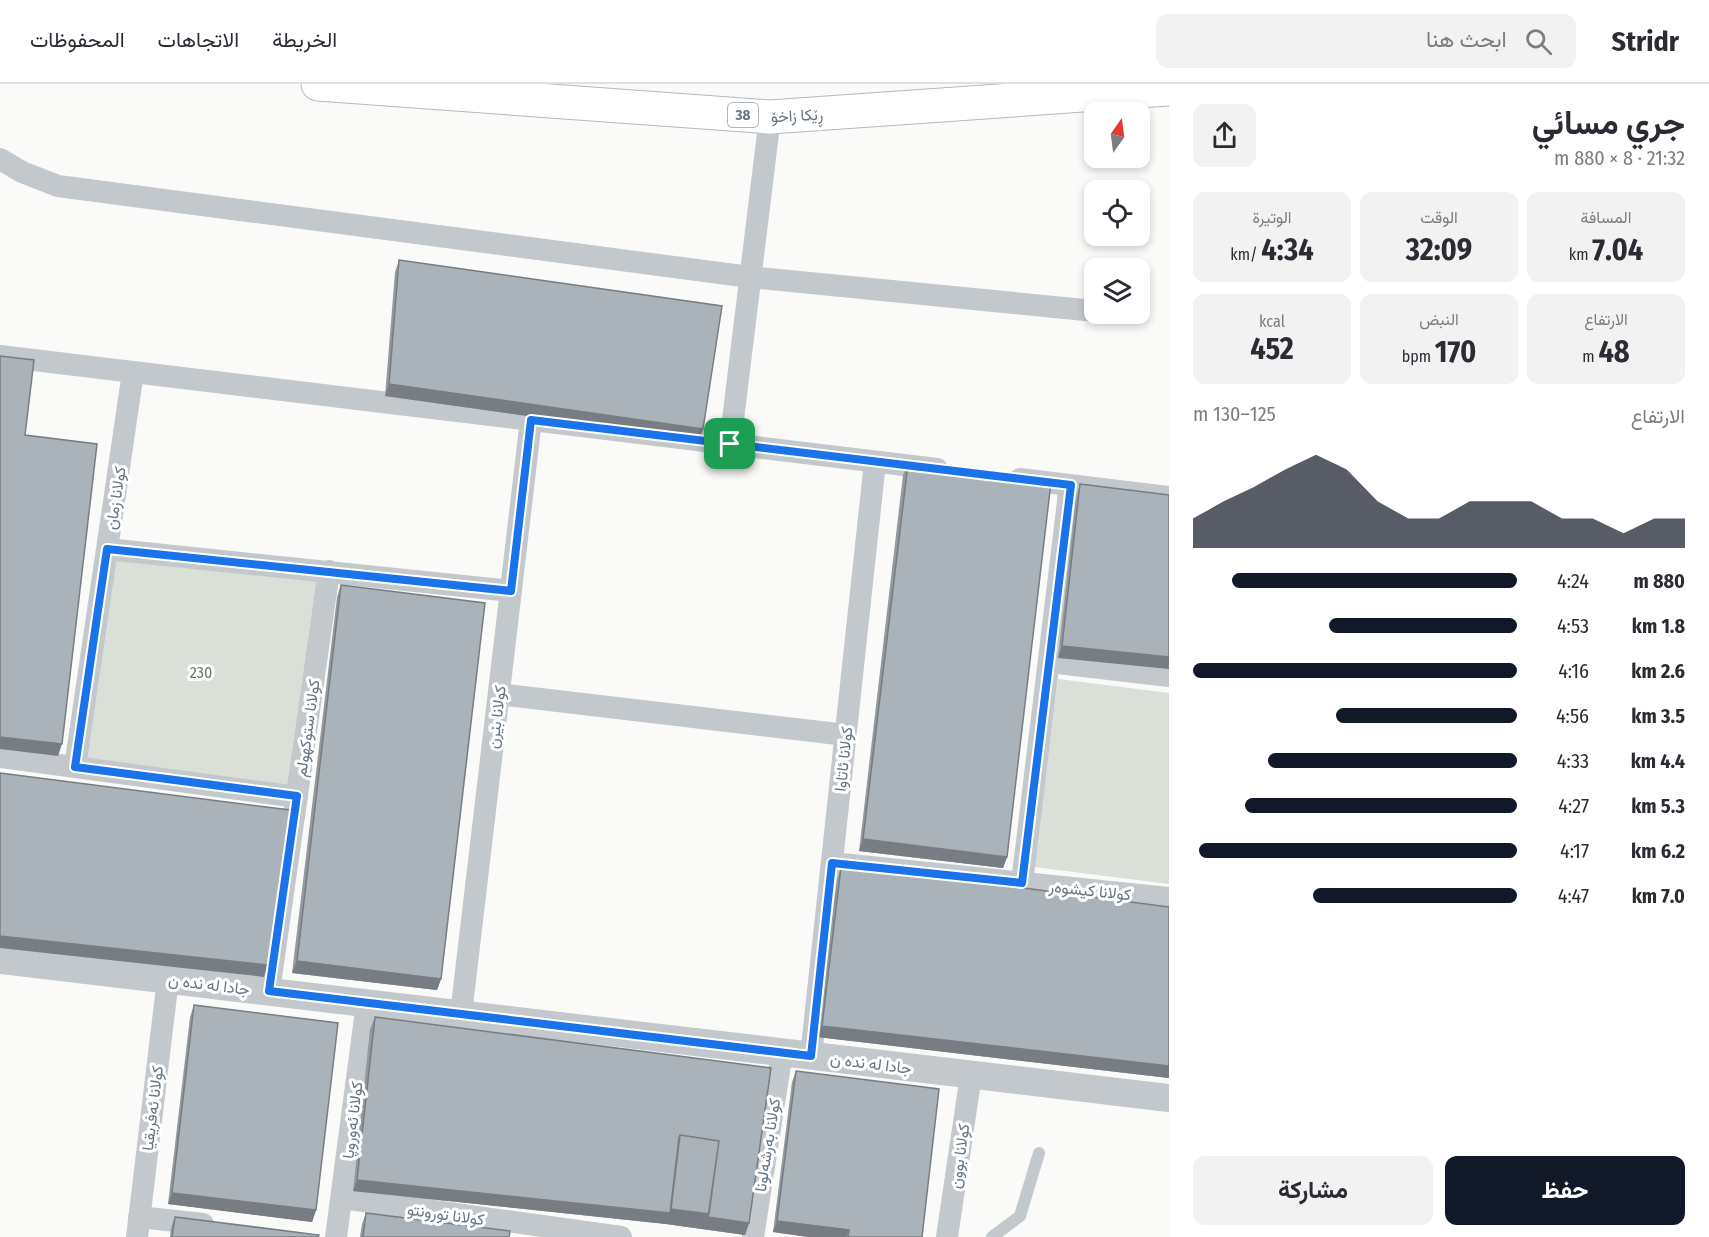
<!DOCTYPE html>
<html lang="ar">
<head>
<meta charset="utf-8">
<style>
	body { margin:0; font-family:"Fira Sans Condensed",Vazirmatn,sans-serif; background:#f2f2f3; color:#2b2b33; direction:rtl; height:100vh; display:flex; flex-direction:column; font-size:22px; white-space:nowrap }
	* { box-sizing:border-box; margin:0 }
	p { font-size:20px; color:#7c7c81 }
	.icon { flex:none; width:33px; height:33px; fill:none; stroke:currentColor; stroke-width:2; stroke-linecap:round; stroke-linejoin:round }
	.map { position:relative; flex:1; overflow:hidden; direction:ltr }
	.sheet { display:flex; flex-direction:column; background:#fff; width:540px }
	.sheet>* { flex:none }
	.needle { width:39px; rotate:14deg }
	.fabs { position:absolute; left:1084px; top:18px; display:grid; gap:12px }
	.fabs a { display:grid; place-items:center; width:66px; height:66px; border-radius:12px; background:#fff; box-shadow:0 3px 9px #0003; font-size:30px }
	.pin { position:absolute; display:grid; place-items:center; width:51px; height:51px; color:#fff; margin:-26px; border-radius:12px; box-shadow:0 3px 9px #0006 }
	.round { display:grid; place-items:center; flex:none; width:63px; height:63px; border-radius:12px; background:#f2f2f3 }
	.overview { display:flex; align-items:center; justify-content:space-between; height:102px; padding:0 24px }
	h1 { font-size:33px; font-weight:700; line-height:45px }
	.figures { display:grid; grid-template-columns:repeat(3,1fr); gap:9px; height:102px; padding:6px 24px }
	.figures div { display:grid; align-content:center; border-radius:12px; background:#f2f2f3; text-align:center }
	.figures b { font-size:30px; font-weight:700 }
	.figures small { font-size:16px; font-weight:400 }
	.figures p { font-size:16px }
	.chart { height:168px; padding:12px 24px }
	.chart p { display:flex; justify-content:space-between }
	.chart svg { width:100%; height:108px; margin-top:6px; fill:#111827; opacity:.7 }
	.cta { display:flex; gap:12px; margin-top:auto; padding:12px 24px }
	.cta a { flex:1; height:69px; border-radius:12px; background:#111827; color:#fff; font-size:24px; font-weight:700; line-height:69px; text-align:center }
	.cta a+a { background:#f2f2f3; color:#2b2b33 }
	ul { padding:0 24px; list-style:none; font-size:20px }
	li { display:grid; grid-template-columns:96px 72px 1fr; align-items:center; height:45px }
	li i { height:15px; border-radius:8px; background:#111827 }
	header { display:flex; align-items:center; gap:36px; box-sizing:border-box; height:84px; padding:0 30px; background:#fff; border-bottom:2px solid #e1e1e2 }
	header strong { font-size:28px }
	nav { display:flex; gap:33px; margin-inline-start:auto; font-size:21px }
	.search { width:420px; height:54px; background:#f2f2f3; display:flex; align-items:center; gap:15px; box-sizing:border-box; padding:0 21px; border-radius:12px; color:#7c7c81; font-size:22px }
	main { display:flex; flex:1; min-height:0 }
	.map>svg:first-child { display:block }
</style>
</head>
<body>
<header>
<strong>Stridr</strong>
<div class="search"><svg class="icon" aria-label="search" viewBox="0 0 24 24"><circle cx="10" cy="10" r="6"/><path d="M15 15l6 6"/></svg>ابحث هنا</div>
<nav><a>الخريطة</a><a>الاتجاهات</a><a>المحفوظات</a></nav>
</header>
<main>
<section class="sheet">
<div class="overview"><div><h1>جري مسائي</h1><p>21:32 · 8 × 880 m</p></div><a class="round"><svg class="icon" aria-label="share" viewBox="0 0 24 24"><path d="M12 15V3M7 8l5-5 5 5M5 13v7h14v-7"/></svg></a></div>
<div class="figures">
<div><p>المسافة</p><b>7.04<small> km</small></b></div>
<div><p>الوقت</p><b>32:09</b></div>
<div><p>الوتيرة</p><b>4:34<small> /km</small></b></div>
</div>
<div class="figures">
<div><p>الارتفاع</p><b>48<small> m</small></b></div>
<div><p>النبض</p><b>170<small> bpm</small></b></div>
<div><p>kcal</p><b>452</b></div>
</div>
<div class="chart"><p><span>الارتفاع</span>125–130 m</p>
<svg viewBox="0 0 160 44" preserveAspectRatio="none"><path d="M0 44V32L10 25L20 19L30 12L40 6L50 12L60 25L70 32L80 32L90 25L100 25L110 25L120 32L130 32L140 38L150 32L160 32V44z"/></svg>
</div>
<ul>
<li><b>880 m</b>4:24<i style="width:88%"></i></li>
<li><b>1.8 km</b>4:53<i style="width:58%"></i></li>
<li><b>2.6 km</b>4:16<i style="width:100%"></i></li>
<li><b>3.5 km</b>4:56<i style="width:56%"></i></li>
<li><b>4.4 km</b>4:33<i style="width:77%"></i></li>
<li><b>5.3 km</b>4:27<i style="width:84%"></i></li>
<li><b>6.2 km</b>4:17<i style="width:98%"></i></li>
<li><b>7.0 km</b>4:47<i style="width:63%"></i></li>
</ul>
<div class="cta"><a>حفظ</a><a>مشاركة</a></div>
</section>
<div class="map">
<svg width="1169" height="1153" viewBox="0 0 1169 1153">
	<rect width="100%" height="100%" fill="#fafaf8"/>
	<path fill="#dadfd7" d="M107 465 329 487 297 713 75 683Z
		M1058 595 1169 609V800L1034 783Z"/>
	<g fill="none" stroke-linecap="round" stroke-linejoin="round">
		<defs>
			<path id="trunk" d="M318 0 770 33 1169 5"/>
		</defs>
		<use href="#trunk" stroke="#b4b9bd" stroke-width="35"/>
		<path stroke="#c3c8cc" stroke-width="12" d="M992 1153 1020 1132 1039 1069"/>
		<path stroke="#c3c8cc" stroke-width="22" d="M0 75 22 88 58 102 750 193 1095 227
			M0 272 937 385
			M730 360 770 33
			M1020 395 1169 413
			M107 465 511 507
			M1049 578 1169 592
			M499 610 846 651
			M0 673 297 713
			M75 683 133 288
			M832 779 1169 814
			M1022 799 1070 401
			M269 907 329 487
			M461 930 531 336
			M811 972 875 378
			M342 1114 621 1153
			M139 1133 203 1140
			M137 1153 168 895
			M336 1153 367 919
			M753 1153 782 968
			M947 1153 971 991"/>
		<path stroke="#c3c8cc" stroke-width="28" d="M0 876 1169 1014"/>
		<use href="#trunk" stroke="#fff" stroke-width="33"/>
	</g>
	<path fill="#929a9f" d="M399 176 703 345 699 356 385 312 395 188Z
		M908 380 1007 773 1003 784 859 767 903 391Z
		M1080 400 1169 411 1058 574 1076 412Z
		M341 501 441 895 437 906 292 889 337 513Z
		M841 783 1169 823V994L817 953 837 795Z
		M194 921 316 1126 312 1138 168 1120 190 933Z
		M375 933 749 1139 745 1151 666 1140 353 1107 370 945Z
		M796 987 922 1153H808L773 1148 792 998Z
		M366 1129 509 1153H360L362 1140Z
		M175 1133 318 1153H170L171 1144Z"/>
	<path fill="#777d82" d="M389 300 703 345 699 356 385 312Z
		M1062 562 1169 573V585L1058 574Z
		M0 653 62 660 58 672 0 665Z
		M863 755 1007 773 1003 784 859 767Z
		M0 852 268 881 264 893 0 864Z
		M297 877 441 895 437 906 292 889Z
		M822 942 1169 982V994L817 953Z
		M357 1096 670 1129 666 1140 353 1107Z
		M172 1109 316 1126 312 1138 168 1120Z
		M671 1125 709 1130 749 1139 745 1151 666 1140Z
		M777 1137 849 1146 846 1153H808L773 1148Z"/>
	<path fill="#aab3b9" stroke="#777d82" stroke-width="1.5" d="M399 176 722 222 703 345 389 300Z
		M0 272 34 276 25 351 97 360 62 660 0 653Z
		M908 380 1051 398 1007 773 863 755Z
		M1080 400 1169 411V573L1062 562Z
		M341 501 485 519 441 895 297 877Z
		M0 689 290 726 268 881 0 852Z
		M841 783 916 790 1169 823V982L822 942Z
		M194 921 338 939 316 1126 172 1109Z
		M375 933 771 984 749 1139 708 1133 719 1057 680 1051 679 1054 670 1129 357 1096Z
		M796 987 939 1005 922 1153H848L849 1146 777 1137Z
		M680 1051 719 1057 709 1130 671 1125Z
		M366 1129 510 1147 509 1153H363Z
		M175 1133 319 1151 318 1153H172Z"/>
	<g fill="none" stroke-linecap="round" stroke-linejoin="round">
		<defs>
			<path id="route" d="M531 336 1071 401 1022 799 832 779 811 972 269 907 297 712 75 683 107 465 511 507Z"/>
		</defs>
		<use href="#route" stroke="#fff" stroke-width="12"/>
		<use href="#route" stroke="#1a73e8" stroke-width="8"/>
	</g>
	<g text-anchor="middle" stroke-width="6" stroke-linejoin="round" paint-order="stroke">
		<rect fill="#fff" stroke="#939fa8" stroke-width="1.5" x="728" y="19" width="30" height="24" rx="4.5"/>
		<g font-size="15" font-weight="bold" fill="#657683">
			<text x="743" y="36">38</text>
		</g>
		<g font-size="16" fill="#657683" stroke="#fff">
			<text transform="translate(797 31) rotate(-3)" y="6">ڕێکا زاخۆ</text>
			<text transform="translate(115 414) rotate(-81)" y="6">كولانا زمان</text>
			<text transform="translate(496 633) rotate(-83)" y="6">كولانا بێرن</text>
			<text transform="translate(307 644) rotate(-82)" y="6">كولانا ستوكهولم</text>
			<text transform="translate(843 675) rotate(-84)" y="6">كولانا ئاتاوا</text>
			<text transform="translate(1090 806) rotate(6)" y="6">كولانا كیشوه‌ر</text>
			<text transform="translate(209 900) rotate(7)" y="6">جادا له نده ن</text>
			<text transform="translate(871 979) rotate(7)" y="6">جادا له نده ن</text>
			<text transform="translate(152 1024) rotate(-83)" y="6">كولانا ئه‌فریقیا</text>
			<text transform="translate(352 1036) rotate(-83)" y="6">كولانا ئه‌وروپا</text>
			<text transform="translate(767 1061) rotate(-81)" y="6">كولانا به‌رشه‌لونا</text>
			<text transform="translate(959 1072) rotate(-82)" y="6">كولانا بوون</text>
			<text transform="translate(446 1130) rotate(8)" y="6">كولانا تورونتو</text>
		</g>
		<g font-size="16" fill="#687a64" stroke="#fff">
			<text x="201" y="594">230</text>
		</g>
	</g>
</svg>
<div class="fabs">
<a><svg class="needle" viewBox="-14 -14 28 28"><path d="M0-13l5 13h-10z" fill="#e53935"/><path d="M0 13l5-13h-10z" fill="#7c7c81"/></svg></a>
<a><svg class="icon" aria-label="locate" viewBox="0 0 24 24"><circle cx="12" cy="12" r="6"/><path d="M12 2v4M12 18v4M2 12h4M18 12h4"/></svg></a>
<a><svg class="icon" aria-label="layers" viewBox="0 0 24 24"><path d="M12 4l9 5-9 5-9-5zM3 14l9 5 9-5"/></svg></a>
</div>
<div class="pin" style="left:730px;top:360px;background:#1e9e55"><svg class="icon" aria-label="arrive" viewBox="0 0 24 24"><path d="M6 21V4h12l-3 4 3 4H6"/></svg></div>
</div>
</main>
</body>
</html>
